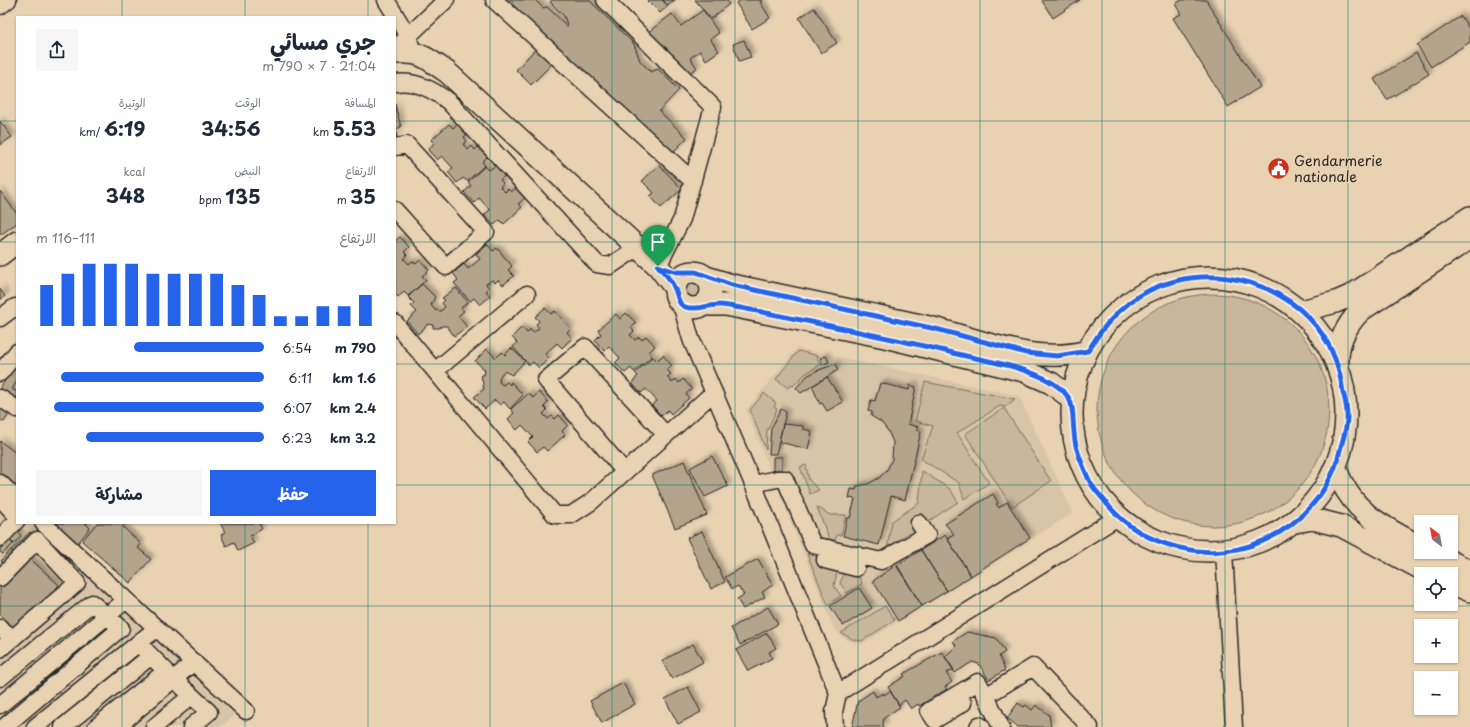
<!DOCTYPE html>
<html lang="ar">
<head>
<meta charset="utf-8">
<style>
	body { margin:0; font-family:"Playpen Sans","Playpen Sans Arabic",sans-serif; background:#f6f6f7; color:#1f2937; direction:rtl; height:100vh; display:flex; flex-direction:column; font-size:15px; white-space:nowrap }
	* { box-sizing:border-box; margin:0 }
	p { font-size:13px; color:#747a83 }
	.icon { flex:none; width:22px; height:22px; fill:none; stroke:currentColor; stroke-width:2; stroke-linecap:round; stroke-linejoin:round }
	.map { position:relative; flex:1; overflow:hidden; direction:ltr }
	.drawer { position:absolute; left:16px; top:16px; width:380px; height:508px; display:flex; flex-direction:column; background:#fff; border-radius:0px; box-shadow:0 1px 3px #0004; direction:rtl }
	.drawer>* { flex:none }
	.needle { width:26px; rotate:329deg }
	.tools { position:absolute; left:1414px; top:515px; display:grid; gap:8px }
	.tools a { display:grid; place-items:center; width:44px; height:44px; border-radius:0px; background:#fff; box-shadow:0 1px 3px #0004; font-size:20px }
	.pin { position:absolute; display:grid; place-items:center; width:34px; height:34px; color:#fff; margin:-41px -17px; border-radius:50% 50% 50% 0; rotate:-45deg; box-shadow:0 0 4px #0007 }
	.pin .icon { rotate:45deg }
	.round { display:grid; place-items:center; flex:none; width:42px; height:42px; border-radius:0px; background:#f6f6f7 }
	.headline { display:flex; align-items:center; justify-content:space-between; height:68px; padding:0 20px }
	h1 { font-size:22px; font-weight:700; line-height:30px }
	.stats { display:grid; grid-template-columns:repeat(3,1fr); gap:6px; height:68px; padding:4px 20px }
	.stats div { display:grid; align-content:center }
	.stats b { font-size:20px; font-weight:700 }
	.stats small { font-size:11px; font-weight:400 }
	.stats p { font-size:11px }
	.chart { height:112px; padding:8px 20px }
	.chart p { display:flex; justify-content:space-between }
	.chart svg { width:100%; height:72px; margin-top:4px; stroke:#2563eb; stroke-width:6 }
	.primary-button { display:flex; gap:8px; margin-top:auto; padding:8px 20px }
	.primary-button a { flex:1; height:46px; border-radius:0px; background:#2563eb; color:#fff; font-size:16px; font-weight:700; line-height:46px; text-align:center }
	.primary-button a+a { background:#f6f6f7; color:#1f2937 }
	ul { padding:0 20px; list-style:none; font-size:13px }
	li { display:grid; grid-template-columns:64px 48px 1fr; align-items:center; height:30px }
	li i { height:10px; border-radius:5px; background:#2563eb }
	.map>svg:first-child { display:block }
</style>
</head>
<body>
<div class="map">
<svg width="1470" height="727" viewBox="0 0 1470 727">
	<defs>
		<filter id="shadow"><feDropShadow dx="3.5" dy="-3.5" stdDeviation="2" flood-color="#0004"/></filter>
	</defs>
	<rect width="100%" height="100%" fill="#e8d2b1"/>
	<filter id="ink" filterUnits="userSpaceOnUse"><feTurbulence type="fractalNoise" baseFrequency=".025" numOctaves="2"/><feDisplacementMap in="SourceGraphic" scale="8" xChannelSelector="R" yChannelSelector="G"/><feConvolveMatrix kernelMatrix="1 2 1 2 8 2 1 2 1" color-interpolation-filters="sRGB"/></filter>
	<g filter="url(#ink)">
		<path fill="#d8c4a6" d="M797 348 1019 396 1073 513 867 641 862 644 856 643 842 637 833 626 746 410Z
			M0 495 17 523H30L235 715 220 727H0Z"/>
		<path fill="#c9b79b" stroke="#7a7163" d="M682 290a10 10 0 1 1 20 0a10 10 0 1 1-20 0Z
			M1097 410a116 116 0 1 1 232 0a116 116 0 1 1-232 0Z
			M798 351 819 356 817 357 820 365 805 374 793 386 790 385 788 388 776 379Z
			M925 382 1015 399 1005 407 1000 406 957 433 989 483 964 499 959 483 921 459 933 426 915 421Z
			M764 393 776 403 774 407 777 409 767 431 766 450 750 410Z
			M1004 408 1051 481 1012 507 965 434Z
			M806 465 809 480 819 490 810 494 800 467Z
			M922 471 950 489 958 502 929 521 922 513 908 522 913 530 887 548 892 521 919 503Z
			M817 507 830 515H846L841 535H837L835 540 829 539Z
			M807 554 819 557 818 566 837 572 834 586 841 596 828 605Z
			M844 574 860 578 862 584 847 593 840 583Z
			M885 606 895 620 862 641 854 640 841 633Z"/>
		<path fill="#b3a48c" stroke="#2b2b2b" filter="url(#shadow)" d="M502 0H535L543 8 547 7 568 27 564 16 550 2 552 0H589L634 44 640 61 651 72 658 69 679 90 659 111 687 138 665 160Z
			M650 0H662L668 6 660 13 648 1Z
			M663 0H675L667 5Z
			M695 0H726L729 4 711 19Z
			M741 0H763L760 2 770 18 752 29 736 3Z
			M1044 0H1080L1053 18 1042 1Z
			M1182 0H1206L1260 87 1228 107 1173 18 1181 14 1175 4Z
			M814 8 837 43 821 53 799 18Z
			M703 10 719 33 710 39 719 51 706 60 700 51 690 58 697 68 680 80 647 33 672 14 681 26Z
			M1461 16 1470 30V42L1431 67 1417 45Z
			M744 40 751 57 739 61 733 44Z
			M539 45 555 61 531 85 516 70Z
			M1416 53 1429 74 1387 100 1374 79Z
			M395 104 401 127 396 129 397 137H395Z
			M0 121 12 137 0 145Z
			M459 122 468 133 464 137 467 141 463 144 468 150 472 146 475 150 479 146 488 156 482 162 485 165 467 181 463 178 457 183 448 172 453 168 442 156 437 160 428 150 434 143 431 140 449 124 453 128Z
			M496 165 505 175 500 180 503 183 500 187 505 192 508 189 511 192 516 188 525 198 518 204 522 207 504 224 500 220 494 225 484 215 490 210 479 198 474 203 464 192 471 186 468 182 485 166 489 170Z
			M659 165 682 189 661 208 650 196 654 193 642 181Z
			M0 191 17 214V223L0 235Z
			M400 237 409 247 404 252 407 255 404 259 409 264 412 261 416 264 420 260 429 270 422 276 426 280 408 296 404 292 398 297 395 294V241Z
			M487 244 493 251 497 248 512 266 508 270 514 276 503 285 498 280 495 283 492 280 486 284 489 288 486 291 490 296 480 305 474 298 470 301 454 283 458 280 453 273 464 264 468 269 480 259 476 254Z
			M422 284 435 297 431 305 435 310 441 311 445 307 442 303 445 300 442 298 456 288 468 302 461 308 464 311 458 316 467 327 454 336 447 326H441L440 328H433V325L428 324 418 334 407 321 417 312 411 306 414 303 408 297Z
			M0 289 5 296 0 300Z
			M545 308 551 314 555 311 571 329 567 332 572 338 562 348 557 343 545 354 549 358 539 368 533 362 529 365 513 347 517 343 512 337 522 327 527 333 530 329 533 333 539 328 536 324 539 321 535 317Z
			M626 313 636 323 631 328 634 331 630 335 635 340 639 337 642 340 646 336 655 346 649 352 652 356 634 372 631 368 625 373 615 363 620 358 609 346 604 351 595 340 601 334 598 330 616 314 620 319Z
			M511 348 525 361 512 375 504 371 500 376 499 382 503 385 507 382 510 385 511 382 523 395 510 409 504 402 500 405 495 400 485 409 474 397 484 389 481 375H484L485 370 475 361 487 349 496 358 502 352 505 355Z
			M663 355 672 366 667 370 671 374 667 377 672 383 676 379 679 383 683 379 692 389 686 394 689 398 671 414 668 410 661 416 652 405 657 401 646 389 641 393 632 383 638 376 635 373 653 357 657 361Z
			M826 356 829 362 822 365 820 358Z
			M836 364 838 370 801 393 796 388 807 376 816 371Z
			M14 367 17 369V381L12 389 17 392V398L15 402 0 392V388Z
			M827 377 843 402 827 411 822 403 820 404 812 386Z
			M880 383 909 390 910 385 916 387 908 424 918 427 917 430 921 431 905 500 891 496 879 545 843 536 847 518H850L855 499 849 498 851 489 856 490 857 486 868 484 879 478 887 470 892 459 893 442 888 431 881 422 871 416 872 412 868 411 871 400 875 401Z
			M539 392 548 402 544 407 547 410 543 414 548 419 552 416 555 419 559 415 568 425 562 431 565 435 547 451 543 447 537 452 528 442 533 437 522 425 517 430 508 419 514 413 511 409 529 393 533 398Z
			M0 404 11 411 4 422 0 420Z
			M781 409 786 412 776 454H769L771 428Z
			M783 424 803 426V429L812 431 808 449 779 442Z
			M0 441 17 454V491L0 477Z
			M712 456 728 486 705 497 690 468Z
			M773 457H782V470H773Z
			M684 461 707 515 675 528 652 475Z
			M993 494 998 503 996 504 999 508 1007 502 1030 538 971 576 947 538 954 534 945 524Z
			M52 523H87L86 524 90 528 78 543Z
			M97 523H126L123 527 141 544 138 548 151 559 130 583 82 541Z
			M220 523H259L262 529 250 536 254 543 238 551 234 542 226 546 221 535 225 532Z
			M17 531 21 536 14 544 9 539Z
			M702 531 725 582 711 589 687 538Z
			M30 532 34 536 26 544 22 540Z
			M945 535 971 576 947 591 921 550Z
			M9 540 13 544 3 554 0 552V549Z
			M22 540 26 544 16 555 11 550Z
			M11 550 16 555 5 565 1 561Z
			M921 550 947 591 922 606 897 565Z
			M28 557 59 585 17 631 0 615V587Z
			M758 559 773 585 762 592 765 597 743 609 737 599 744 595 738 586 732 589 725 577Z
			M896 565 922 606 898 621 873 581Z
			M859 588 872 608 843 626 830 606Z
			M768 607 778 624 740 645 731 628Z
			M967 632 996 638 1005 652 999 656 1005 670 989 680 979 664 972 662 955 673 945 657 956 646 953 641Z
			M767 633 776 648 769 652 772 658 748 671 736 650Z
			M693 644 703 662 672 679 662 661Z
			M942 652 954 670 946 673 952 682 945 687 947 689 919 706 918 704 911 709 905 700 899 705 888 687 905 676 903 674Z
			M623 683 635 704 602 723 590 701Z
			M688 687 701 712 678 724 665 699Z
			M873 691 876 697 883 693 884 695 890 691 900 707 884 718 883 724 884 727H852L858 701Z
			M1018 703 1024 707 1026 705 1032 710 1036 705 1049 715 1051 727H1018L1007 718Z"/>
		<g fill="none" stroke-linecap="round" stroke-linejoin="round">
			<defs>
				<path id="minor" d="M386 0 408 36 411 46
					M494 0 693 181
					M605 0 713 107 682 219 658 266
					M0 6 8 0
					M395 49 446 0
					M395 83C415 80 434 90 449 102L597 264 610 266 637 248
					M395 147 407 145 486 232 446 267 395 210
					M681 304 691 339 753 484 838 693 834 712 835 727
					M0 318 15 307 17 309
					M395 323 555 515H571L591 502 714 392
					M435 371 527 294
					M0 373 17 352
					M0 398 17 409
					M625 472 546 380 585 347 666 435
					M0 483 17 499
					M753 484 777 479H785L813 545 881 561 927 535 919 523
					M0 498 17 516
					M43 523 246 711
					M0 538 17 520
					M828 548 825 560 856 568 858 555
					M1224 551 1234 727
					M0 578 37 540 77 583 0 649
					M0 628 13 638
					M0 678 92 603 121 628 4 727
					M174 679 209 712 191 727
					M838 693 1118 517
					M958 694 963 703 935 720 929 711 978 682 986 696 1033 667 1090 727
					M986 696 1001 727
					M0 705 126 600
					M35 727 157 628
					M63 727 151 656
					M96 727 166 671 138 643
					M117 727 194 662
					M154 727 191 696
					M978 727 979 725 982 727"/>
				<path id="major" d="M395 53C422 51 426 58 447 72L658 266 675 288
					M0 255 17 242
					M675 290a18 18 0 1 1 36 0a18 18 0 1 1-36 0Z
					M706 277 732 285C797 299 861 312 925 326 978 338 1033 366 1087 351
					M1072 414a137 137 0 1 1 274 0a137 137 0 1 1-274 0Z
					M703 305H726L885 337 1024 371 1051 383 1067 395 1072 402
					M1301 311 1336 302 1352 295 1470 217
					M1338 364C1337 343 1345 327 1360 311L1470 238
					M1336 469C1352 513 1382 526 1421 547
					M1295 522 1313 519 1341 526 1431 574
					M1431 552 1470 571
					M1451 583 1470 591"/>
			</defs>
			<use href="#minor" stroke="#2b2b2b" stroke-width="19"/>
			<use href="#major" stroke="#2b2b2b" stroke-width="24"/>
			<use href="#minor" stroke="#e8d2b1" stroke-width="16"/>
			<use href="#major" stroke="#e8d2b1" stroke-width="21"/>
		</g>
	</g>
	<g fill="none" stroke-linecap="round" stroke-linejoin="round" filter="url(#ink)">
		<defs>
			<path id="route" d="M658 266 676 272H696L732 285 936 329 1026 353 1057 356 1088 351C1099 332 1112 316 1130 302 1187 260 1273 272 1317 327 1333 348 1339 366 1343 392 1345 399 1347 408 1347 415 1348 426 1343 439 1340 450 1331 491 1301 524 1263 541 1210 564 1143 548 1107 504 1101 496 1093 489 1089 480 1084 468 1077 454 1075 441 1070 407 1080 397 1044 378 1016 365 982 360 953 353 901 340 849 330 796 319 771 314 746 308 721 305 711 304 702 309 692 308 676 308 679 296 674 287 671 279 663 272 658 266Z"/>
		</defs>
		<use href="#route" stroke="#fff" stroke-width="8"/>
		<use href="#route" stroke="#2563eb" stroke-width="5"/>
	</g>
	<path fill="none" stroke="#0f766e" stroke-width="1" stroke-opacity="0.55" d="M122 0V17M245 0V17M368 0V17M490 0V727M612 0V727M735 0V727M858 0V727M980 0V727M1102 0V727M1225 0V727M1348 0V727M0 121H17M395 121H1470M0 242H17M395 242H1470M0 364H17M395 364H1470M0 485H17M395 485H1470M122 523V727M245 523V727M368 523V727M0 606H1470"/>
	<defs>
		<symbol id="civic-disc" viewBox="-11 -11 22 22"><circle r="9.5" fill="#c8321e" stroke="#e8d2b1"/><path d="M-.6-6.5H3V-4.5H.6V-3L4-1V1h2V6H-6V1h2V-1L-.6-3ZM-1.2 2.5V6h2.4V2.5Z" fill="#fff"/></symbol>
	</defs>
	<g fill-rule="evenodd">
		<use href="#civic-disc" x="1266" y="156" width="25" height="25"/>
	</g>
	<g text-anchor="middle" stroke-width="3" stroke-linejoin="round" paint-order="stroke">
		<g font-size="14" fill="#2b2b2b" stroke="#e8d2b1" text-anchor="start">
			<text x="1294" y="166">Gendarmerie<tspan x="1294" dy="16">nationale</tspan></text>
		</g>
	</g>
</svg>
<div class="tools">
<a><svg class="needle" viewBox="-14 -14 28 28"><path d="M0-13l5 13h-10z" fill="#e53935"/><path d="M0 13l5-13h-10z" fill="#747a83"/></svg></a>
<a><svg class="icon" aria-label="locate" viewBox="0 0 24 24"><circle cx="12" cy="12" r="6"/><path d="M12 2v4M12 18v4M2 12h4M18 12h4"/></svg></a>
<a>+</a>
<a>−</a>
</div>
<div class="pin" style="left:658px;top:266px;background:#1e9e55"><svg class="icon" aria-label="arrive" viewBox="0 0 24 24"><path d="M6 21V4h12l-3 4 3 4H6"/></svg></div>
<section class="drawer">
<div class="headline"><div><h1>جري مسائي</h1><p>21:04 · 7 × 790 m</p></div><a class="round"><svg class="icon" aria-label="share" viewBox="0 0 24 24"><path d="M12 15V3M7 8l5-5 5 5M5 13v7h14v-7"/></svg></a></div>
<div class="stats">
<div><p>المسافة</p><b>5.53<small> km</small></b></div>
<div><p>الوقت</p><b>34:56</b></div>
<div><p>الوتيرة</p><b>6:19<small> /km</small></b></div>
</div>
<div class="stats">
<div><p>الارتفاع</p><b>35<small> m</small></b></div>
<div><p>النبض</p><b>135<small> bpm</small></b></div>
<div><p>kcal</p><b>348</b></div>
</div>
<div class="chart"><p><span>الارتفاع</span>111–116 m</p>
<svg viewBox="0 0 160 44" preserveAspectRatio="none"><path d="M5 44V19M15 44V12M25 44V6M35 44V6M45 44V6M55 44V12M65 44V12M75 44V12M85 44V12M95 44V19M105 44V25M115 44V38M125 44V38M135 44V32M145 44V32M155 44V25"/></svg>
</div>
<ul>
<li><b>790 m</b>6:54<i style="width:57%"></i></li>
<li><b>1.6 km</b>6:11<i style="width:89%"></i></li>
<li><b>2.4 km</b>6:07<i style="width:92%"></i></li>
<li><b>3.2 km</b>6:23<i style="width:78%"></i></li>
</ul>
<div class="primary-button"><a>حفظ</a><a>مشاركة</a></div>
</section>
</div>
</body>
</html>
